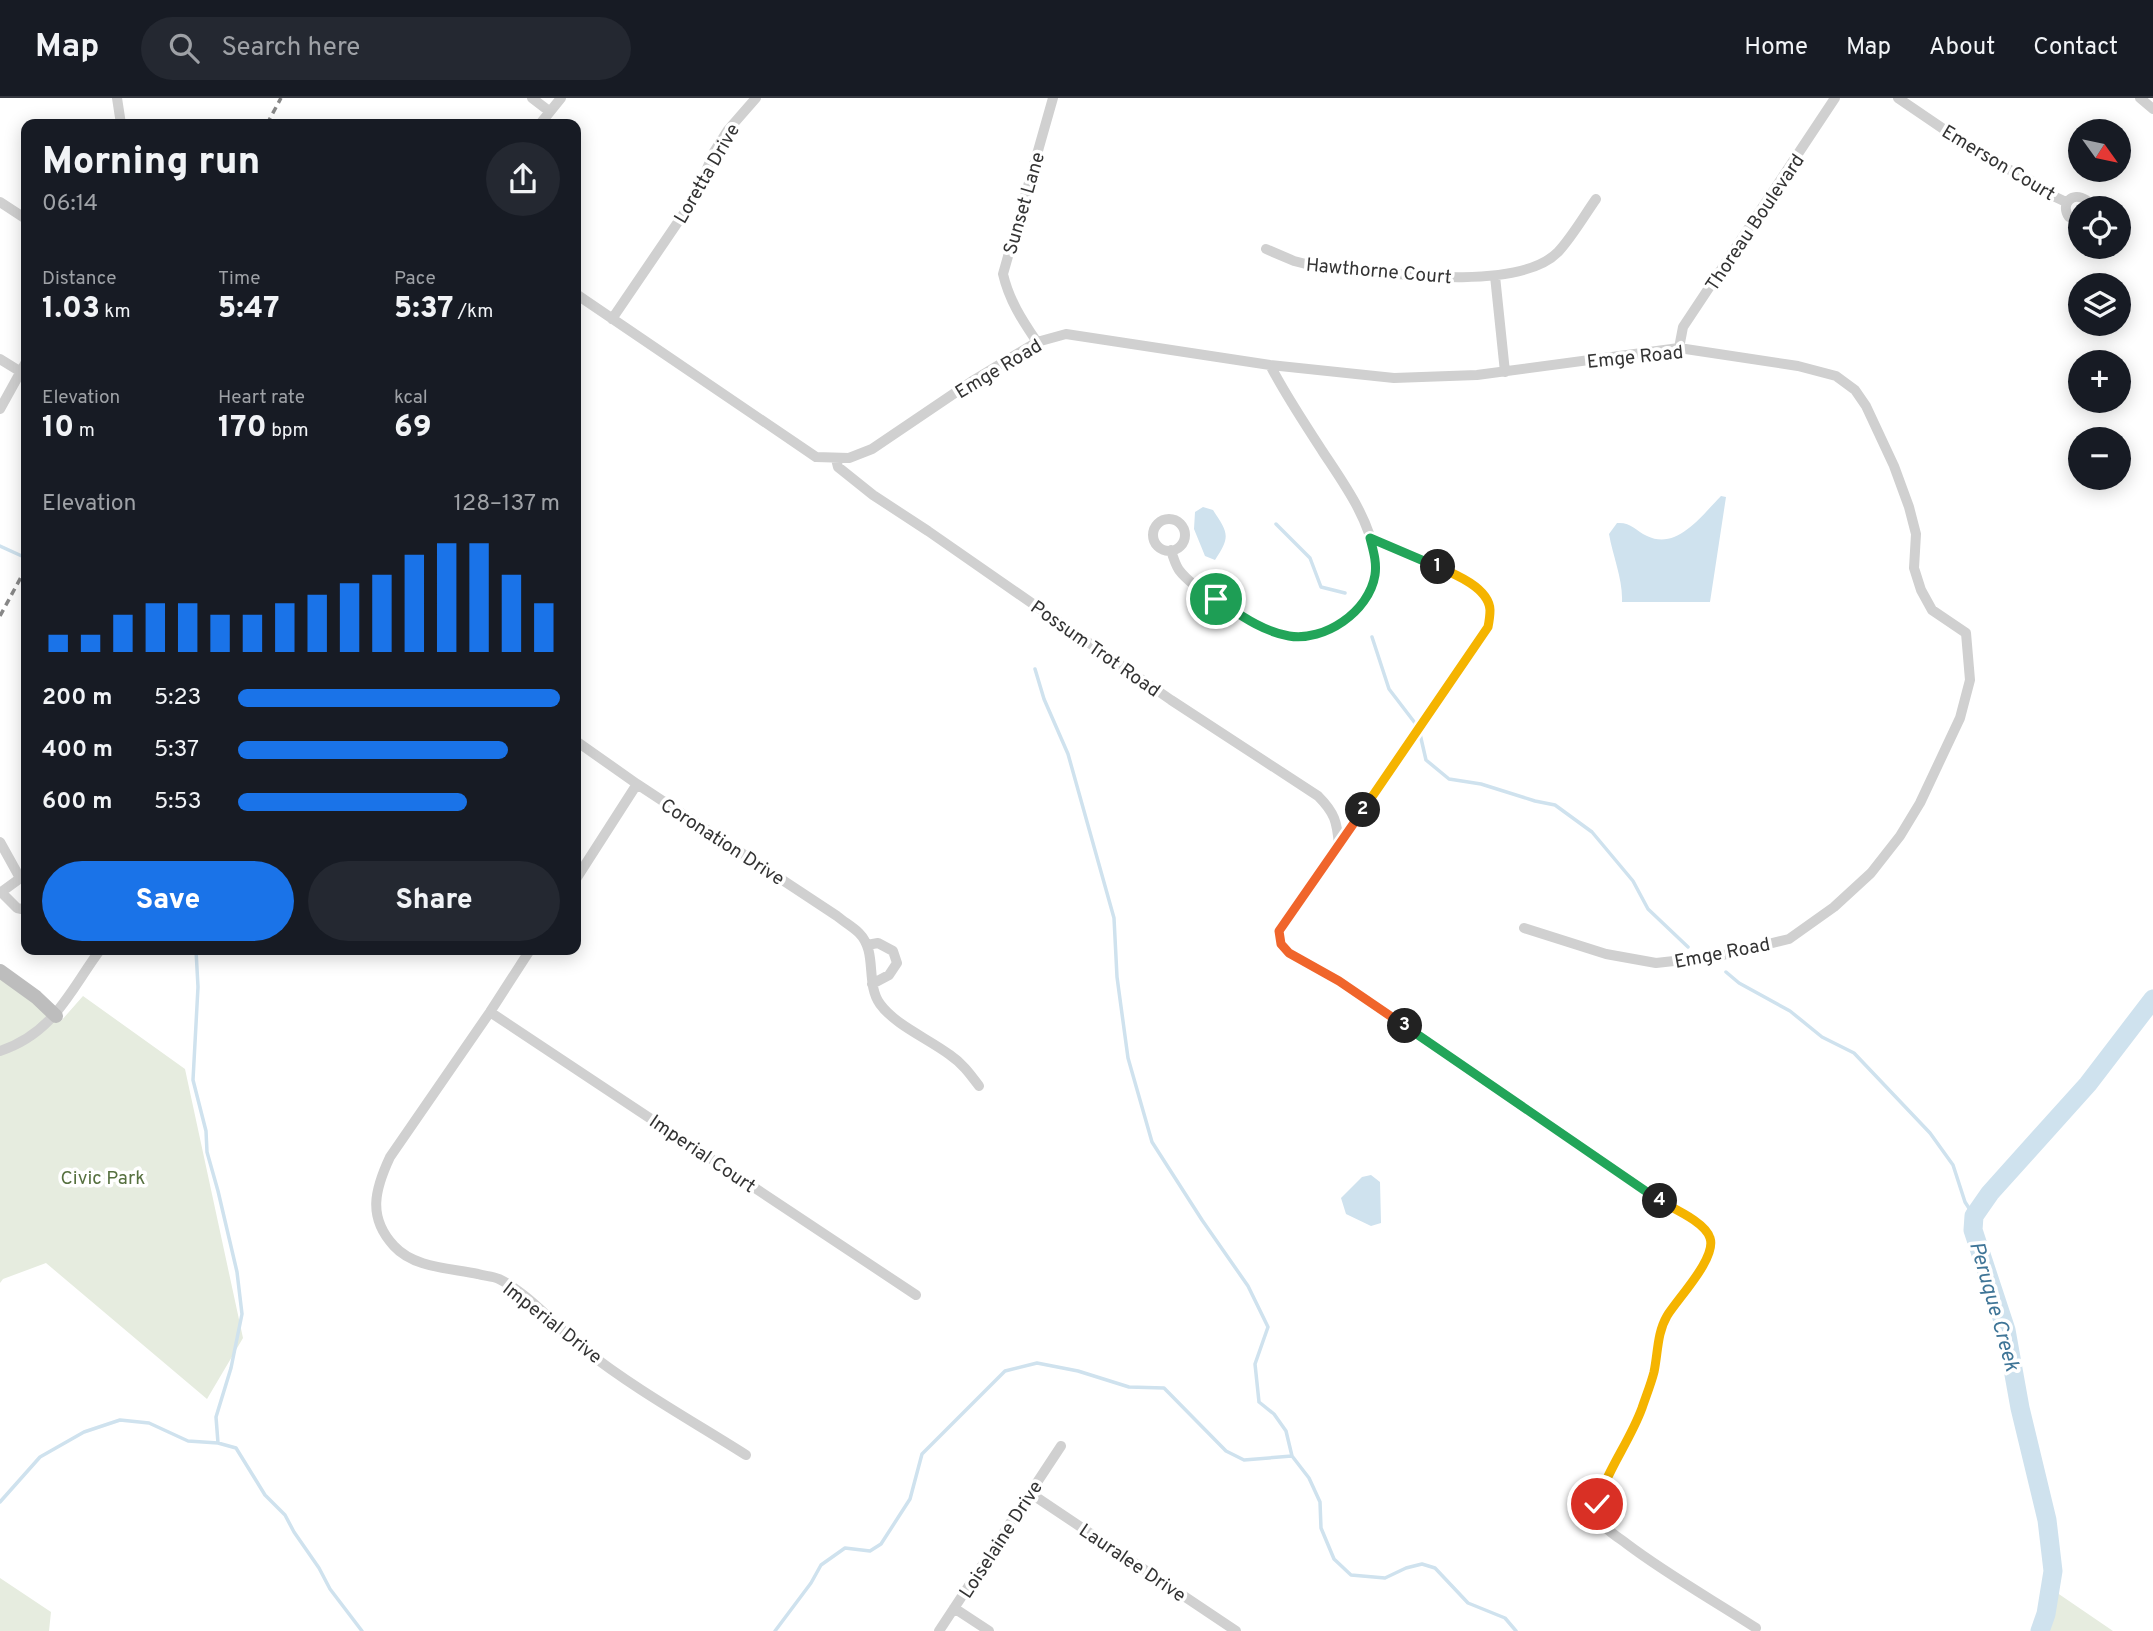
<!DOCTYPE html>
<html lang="en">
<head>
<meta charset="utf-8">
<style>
	body { margin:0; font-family:Overpass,sans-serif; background:#242831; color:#f1f3f6; height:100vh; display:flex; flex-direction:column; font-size:26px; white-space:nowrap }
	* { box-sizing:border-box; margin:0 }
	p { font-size:23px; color:#9ea1a6 }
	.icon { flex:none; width:38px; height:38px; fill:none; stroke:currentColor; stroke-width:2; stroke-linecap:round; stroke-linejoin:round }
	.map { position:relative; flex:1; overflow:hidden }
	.side { position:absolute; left:21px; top:21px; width:560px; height:836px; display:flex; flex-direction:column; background:#171b24; border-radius:14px; box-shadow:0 4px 18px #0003 }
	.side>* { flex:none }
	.needle { width:46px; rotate:123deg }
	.controls { position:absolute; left:2068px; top:21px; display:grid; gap:14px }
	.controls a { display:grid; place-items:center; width:63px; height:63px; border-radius:50%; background:#171b24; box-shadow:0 4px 18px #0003; font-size:35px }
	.pin { position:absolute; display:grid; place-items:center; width:60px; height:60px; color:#fff; margin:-30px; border:4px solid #fff; border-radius:50%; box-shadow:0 2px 7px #0007 }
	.km { position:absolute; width:35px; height:35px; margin:-18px; border-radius:50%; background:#222; color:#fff; font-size:19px; line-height:35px; text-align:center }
	.round { display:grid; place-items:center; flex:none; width:74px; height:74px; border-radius:37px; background:#242831 }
	.head { display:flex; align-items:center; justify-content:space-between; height:119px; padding:0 21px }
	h1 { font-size:38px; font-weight:800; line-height:52px }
	.metrics { display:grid; grid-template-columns:repeat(3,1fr); gap:10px; height:119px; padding:7px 21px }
	.metrics div { display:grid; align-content:center }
	.metrics b { font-size:30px; font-weight:800 }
	.metrics small { font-size:19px; font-weight:400 }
	.metrics p { font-size:19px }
	.chart { height:196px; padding:14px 21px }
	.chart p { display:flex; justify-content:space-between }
	.chart svg { width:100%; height:126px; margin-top:7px; stroke:#1a73e8; stroke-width:6 }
	.button { display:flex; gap:14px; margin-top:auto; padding:14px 21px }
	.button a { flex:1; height:80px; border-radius:42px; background:#1a73e8; color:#fff; font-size:28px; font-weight:800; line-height:80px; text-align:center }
	.button a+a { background:#242831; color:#f1f3f6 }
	ul { padding:0 21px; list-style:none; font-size:23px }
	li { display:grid; grid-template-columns:112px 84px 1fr; align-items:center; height:52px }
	li i { height:18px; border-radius:9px; background:#1a73e8 }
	header { display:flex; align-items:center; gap:42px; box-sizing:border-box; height:98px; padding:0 35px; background:#171b24; border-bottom:2px solid #363941 }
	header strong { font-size:33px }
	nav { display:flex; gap:38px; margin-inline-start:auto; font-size:24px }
	.search { width:490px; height:63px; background:#242831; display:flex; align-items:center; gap:18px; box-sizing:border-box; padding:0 24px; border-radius:38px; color:#9ea1a6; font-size:26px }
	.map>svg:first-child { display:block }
</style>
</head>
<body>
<header>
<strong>Map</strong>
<div class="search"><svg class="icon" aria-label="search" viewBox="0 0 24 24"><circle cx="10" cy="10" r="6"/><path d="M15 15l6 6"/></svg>Search here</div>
<nav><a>Home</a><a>Map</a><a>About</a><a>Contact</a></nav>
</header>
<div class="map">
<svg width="2153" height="1533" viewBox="0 0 2153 1533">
	<rect width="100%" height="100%" fill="#fff"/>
	<path fill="#e6ecdf" d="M0 873 61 923 83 898 185 971 243 1240 207 1301 46 1165 3 1181 0 1185Z
		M0 1480 51 1514 49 1533H0Z
		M2050 1490 2113 1533H2041Z"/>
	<path fill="#cfe2ee" d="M1721 398 1726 399 1710 504H1622C1623 481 1613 459 1609 436L1617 425C1631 424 1635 432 1647 438 1677 453 1702 417 1721 398Z
		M1203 409 1213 412C1228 435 1231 438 1215 462L1205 458 1194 431 1195 414Z
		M1371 1077 1380 1084 1381 1125 1371 1128 1346 1116 1341 1100 1362 1079Z"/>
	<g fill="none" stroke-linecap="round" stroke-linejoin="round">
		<path stroke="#cfe2ee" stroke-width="3.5" d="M1276 426 1310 460 1321 489 1345 495
			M0 448 24 459
			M1372 539 1389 591 1415 625
			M1035 571 1044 601 1068 656 1114 820 1117 879 1128 960 1152 1044 1202 1122 1248 1188 1268 1229 1255 1266 1259 1304 1274 1316 1286 1333 1292 1358 1309 1380 1320 1404 1321 1430 1334 1461 1351 1477 1385 1480 1406 1470 1422 1466 1435 1470 1468 1505 1505 1520 1516 1533
			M1420 636 1426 662 1449 681 1481 686 1535 703 1555 707 1592 734 1633 783 1648 811 1688 849
			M196 852 198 889 193 982 206 1033 207 1054 218 1093 237 1174 242 1216 231 1270 216 1319 218 1345
			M1726 874 1739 885 1790 913 1822 939 1854 955 1930 1035 1953 1067 1965 1104 1974 1118
			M0 1404 40 1359 84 1334 120 1322 149 1325 188 1343 218 1345 236 1350 265 1397 285 1417 294 1434 319 1470 330 1491 362 1533
			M775 1533 811 1485 821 1467 845 1450 870 1453 881 1446 910 1401 922 1356 1005 1273 1037 1265 1078 1273 1129 1289 1164 1290 1226 1353 1244 1362 1292 1358"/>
		<path stroke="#cfe2ee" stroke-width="19" d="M2040 1533 2046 1516 2053 1473 2047 1422 2020 1310 2006 1232 1973 1132 1974 1118 1990 1095 2088 986 2153 901"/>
		<path stroke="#d0d0d0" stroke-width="10" d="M117 0 121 26
			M532 0 549 13
			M1898 0 1989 62 2029 81 2049 96 2066 104
			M2140 0 2153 11
			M540 26 561 0
			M0 104 26 121
			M2081 122 2069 119C2060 106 2072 93 2086 102L2089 110
			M1266 151 1294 163 1310 167C1368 172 1515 198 1558 154 1572 139 1584 118 1596 101
			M1495 178 1505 274
			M576 196 816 359 849 360 872 351 974 282 1037 244 1066 236 1270 267 1394 280 1477 277 1679 250 1798 268 1836 278 1855 292 1866 308 1894 368 1909 409 1916 436 1914 470 1921 492 1932 512 1966 535 1970 582 1960 620 1920 705 1900 738 1871 775 1834 809 1789 841 1719 858 1656 865 1606 856 1524 830
			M612 221 695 99 714 54 728 32 756 0
			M1037 244C1022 222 1009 202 1003 176L1053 0
			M1679 250 1683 229 1835 0
			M0 261 21 274
			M0 311 26 264
			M836 361 838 369 873 397 928 433 1171 602 1318 698C1335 715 1337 724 1339 747
			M1153 437a16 16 0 1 1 32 0a16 16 0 1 1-32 0Z
			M1370 440C1399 452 1479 478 1489 507 1491 513 1489 523 1488 529L1308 794 1286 821 1279 833 1281 846 1289 855 1339 883 1656 1101C1671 1109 1707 1125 1711 1141 1715 1157 1689 1188 1679 1201 1669 1216 1661 1230 1657 1248 1655 1257 1656 1266 1654 1274 1649 1293 1642 1312 1634 1329 1624 1352 1589 1398 1600 1421 1605 1432 1618 1439 1627 1446 1668 1477 1713 1502 1756 1530
			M1171 452C1173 459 1175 466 1179 472 1193 491 1245 522 1267 532 1280 538 1296 541 1309 538 1327 535 1342 524 1355 512 1370 499 1378 479 1375 459 1369 420 1344 386 1323 354 1305 326 1286 298 1270 267
			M576 643 637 686 837 818C844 824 853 829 859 835 878 854 865 885 880 906 895 927 929 941 950 957 962 965 970 976 979 988
			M0 744 20 780
			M576 781 637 686
			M1 794 17 810 26 812
			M0 795 26 776
			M867 847 878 845 893 853 897 865 889 877 872 886
			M530 852 490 914 390 1059C375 1091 367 1119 394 1148 414 1170 450 1170 478 1176 484 1178 493 1178 499 1181 530 1196 558 1231 585 1252 633 1290 694 1324 746 1357
			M490 914 916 1197
			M0 953C54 935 69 894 100 852
			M1030 1395 1236 1533
			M954 1510 989 1533
			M939 1533 1061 1348"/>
		<path stroke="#bdbdbd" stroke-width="14" d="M0 873 36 899 56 918"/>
		<path stroke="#888" stroke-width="3.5" stroke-dasharray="7 5" stroke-linecap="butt" d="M267 26 281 0
			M0 518 26 470"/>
	</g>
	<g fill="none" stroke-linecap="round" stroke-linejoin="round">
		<defs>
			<path id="split-1" d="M1216 501C1239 516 1261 533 1289 538 1324 544 1369 514 1375 477 1377 464 1373 452 1370 440L1438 469"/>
			<path id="split-2" d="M1363 712 1488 529C1489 524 1490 517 1490 512 1489 490 1455 476 1438 469"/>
			<path id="split-3" d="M1363 712 1279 833 1281 846 1289 855 1339 883 1405 928"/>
			<path id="split-4" d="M1405 928 1660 1103"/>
			<path id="split-5" d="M1597 1406C1607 1372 1630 1343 1642 1310 1646 1298 1651 1286 1654 1274 1658 1255 1657 1235 1667 1218 1678 1200 1717 1160 1710 1140 1705 1124 1674 1111 1660 1103"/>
		</defs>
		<use href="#split-1" stroke="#fff" stroke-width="14"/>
		<use href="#split-2" stroke="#fff" stroke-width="14"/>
		<use href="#split-3" stroke="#fff" stroke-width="14"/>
		<use href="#split-4" stroke="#fff" stroke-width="14"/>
		<use href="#split-5" stroke="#fff" stroke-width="14"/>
		<use href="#split-1" stroke="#22a559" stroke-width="9"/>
		<use href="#split-2" stroke="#f5b400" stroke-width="9"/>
		<use href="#split-3" stroke="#f0652b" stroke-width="9"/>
		<use href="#split-4" stroke="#22a559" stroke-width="9"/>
		<use href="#split-5" stroke="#f5b400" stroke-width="9"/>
	</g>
	<g text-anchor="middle" stroke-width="7" stroke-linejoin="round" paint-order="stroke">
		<g font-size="19" fill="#333" stroke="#fff">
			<text transform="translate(1999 64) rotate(31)" y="7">Emerson Court</text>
			<text transform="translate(706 75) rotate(-60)" y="7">Loretta Drive</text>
			<text transform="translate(1023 105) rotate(-74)" y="7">Sunset Lane</text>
			<text transform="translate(1754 124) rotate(-56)" y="7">Thoreau Boulevard</text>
			<text transform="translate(1379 172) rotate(5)" y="7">Hawthorne Court</text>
			<text transform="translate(1635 258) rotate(-6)" y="7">Emge Road</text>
			<text transform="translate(998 270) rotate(-31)" y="7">Emge Road</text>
			<text transform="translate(1096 550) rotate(35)" y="7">Possum Trot Road</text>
			<text transform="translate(723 743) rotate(33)" y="7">Coronation Drive</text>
			<text transform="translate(1722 854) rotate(-11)" y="7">Emge Road</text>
			<text transform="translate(703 1055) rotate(34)" y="7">Imperial Court</text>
			<text transform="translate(553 1224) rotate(38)" y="7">Imperial Drive</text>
			<text transform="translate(1000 1441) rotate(-57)" y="7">Loiselaine Drive</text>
			<text transform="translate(1133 1464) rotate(34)" y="7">Lauralee Drive</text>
		</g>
		<g font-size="19" fill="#56703f" stroke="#fff">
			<text x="103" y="1086">Civic Park</text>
		</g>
		<g font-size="21" font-style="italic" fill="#3f7597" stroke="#fff">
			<text transform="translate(1995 1208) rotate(74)" y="7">Peruque Creek</text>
		</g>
	</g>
</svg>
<div class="controls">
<a><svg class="needle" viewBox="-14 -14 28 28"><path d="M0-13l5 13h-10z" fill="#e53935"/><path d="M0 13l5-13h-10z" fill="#9ea1a6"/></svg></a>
<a><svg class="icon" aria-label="locate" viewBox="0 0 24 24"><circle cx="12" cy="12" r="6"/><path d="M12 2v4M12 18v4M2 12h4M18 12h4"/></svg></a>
<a><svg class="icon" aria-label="layers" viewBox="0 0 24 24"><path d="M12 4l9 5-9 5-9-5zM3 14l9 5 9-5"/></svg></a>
<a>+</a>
<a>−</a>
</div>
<div class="pin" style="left:1216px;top:501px;background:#1e9e55"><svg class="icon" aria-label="arrive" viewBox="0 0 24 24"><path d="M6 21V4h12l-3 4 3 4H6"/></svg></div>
<div class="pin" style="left:1597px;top:1406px;background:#d93025"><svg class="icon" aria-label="check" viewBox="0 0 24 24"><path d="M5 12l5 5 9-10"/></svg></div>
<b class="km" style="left:1438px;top:469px">1</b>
<b class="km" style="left:1363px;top:712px">2</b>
<b class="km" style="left:1405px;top:928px">3</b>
<b class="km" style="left:1660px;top:1103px">4</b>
<section class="side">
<div class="head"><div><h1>Morning run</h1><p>06:14</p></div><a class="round"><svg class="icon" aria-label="share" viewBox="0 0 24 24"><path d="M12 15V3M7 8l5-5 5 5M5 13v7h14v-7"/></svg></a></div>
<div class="metrics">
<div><p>Distance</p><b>1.03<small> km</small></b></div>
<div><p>Time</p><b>5:47</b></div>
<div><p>Pace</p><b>5:37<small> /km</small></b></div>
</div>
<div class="metrics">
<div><p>Elevation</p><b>10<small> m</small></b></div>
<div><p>Heart rate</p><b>170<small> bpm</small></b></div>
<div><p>kcal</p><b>69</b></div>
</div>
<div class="chart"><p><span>Elevation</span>128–137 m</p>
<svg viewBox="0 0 160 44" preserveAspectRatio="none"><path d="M5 44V38M15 44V38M25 44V31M35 44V27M45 44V27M55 44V31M65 44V31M75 44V27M85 44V24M95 44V20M105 44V17M115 44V10M125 44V6M135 44V6M145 44V17M155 44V27"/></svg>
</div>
<ul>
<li><b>200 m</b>5:23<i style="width:100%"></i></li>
<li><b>400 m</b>5:37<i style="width:84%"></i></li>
<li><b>600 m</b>5:53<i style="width:71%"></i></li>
</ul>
<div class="button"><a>Save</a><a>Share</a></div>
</section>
</div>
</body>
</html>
